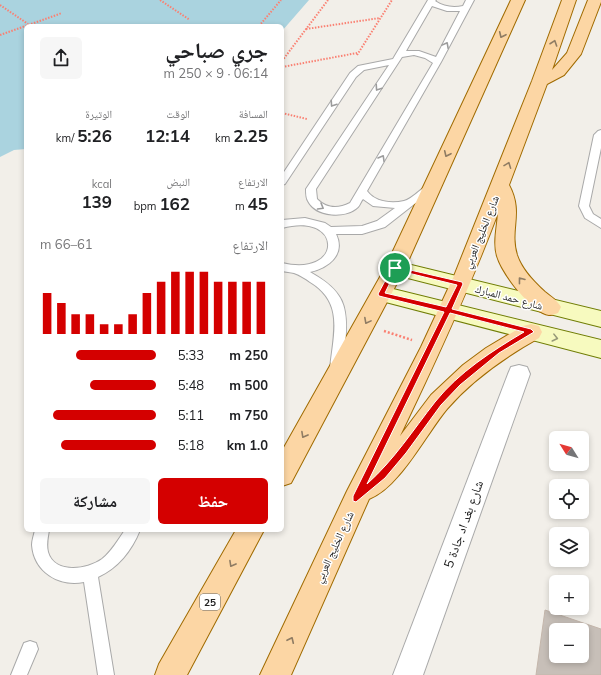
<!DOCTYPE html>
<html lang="ar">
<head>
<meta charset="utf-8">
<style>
	body { margin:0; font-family:Mulish,"Noto Naskh Arabic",sans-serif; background:#f6f6f6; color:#202124; direction:rtl; height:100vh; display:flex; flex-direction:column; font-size:15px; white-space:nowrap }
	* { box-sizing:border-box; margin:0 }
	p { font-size:13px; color:#757577 }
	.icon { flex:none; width:22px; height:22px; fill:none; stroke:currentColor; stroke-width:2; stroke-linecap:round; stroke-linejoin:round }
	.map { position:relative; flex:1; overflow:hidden; direction:ltr }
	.details { position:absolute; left:24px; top:24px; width:260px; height:508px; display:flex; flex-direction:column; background:#fff; border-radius:6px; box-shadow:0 2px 6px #0003; direction:rtl }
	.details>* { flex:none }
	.needle { width:26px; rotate:307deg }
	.fabs { position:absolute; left:549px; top:431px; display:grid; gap:8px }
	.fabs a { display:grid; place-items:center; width:40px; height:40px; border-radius:6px; background:#fff; box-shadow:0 2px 6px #0003; font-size:20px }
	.pin { position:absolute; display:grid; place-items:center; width:34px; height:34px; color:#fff; margin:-17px; border:2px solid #fff; border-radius:50%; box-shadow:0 1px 4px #0007 }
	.round { display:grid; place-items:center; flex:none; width:42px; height:42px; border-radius:6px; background:#f6f6f6 }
	.head { display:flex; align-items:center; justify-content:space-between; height:68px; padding:0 16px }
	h1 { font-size:22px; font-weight:700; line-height:30px }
	.figures { display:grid; grid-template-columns:repeat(3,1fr); gap:6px; height:68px; padding:4px 16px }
	.figures div { display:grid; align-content:center }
	.figures b { font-size:17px; font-weight:700 }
	.figures small { font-size:11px; font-weight:400 }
	.figures p { font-size:11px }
	.chart { height:112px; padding:8px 16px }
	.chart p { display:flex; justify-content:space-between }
	.chart svg { width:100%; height:72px; margin-top:4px; stroke:#d40000; stroke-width:6 }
	.button { display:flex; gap:8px; margin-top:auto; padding:8px 16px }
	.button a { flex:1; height:46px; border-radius:6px; background:#d40000; color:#fff; font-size:16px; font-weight:700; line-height:46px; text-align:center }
	.button a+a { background:#f6f6f6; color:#202124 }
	ul { padding:0 16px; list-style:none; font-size:13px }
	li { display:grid; grid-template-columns:64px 48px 1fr; align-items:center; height:30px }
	li i { height:10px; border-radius:5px; background:#d40000 }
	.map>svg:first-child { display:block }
</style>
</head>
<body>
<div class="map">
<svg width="601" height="675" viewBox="0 0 601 675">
	<rect width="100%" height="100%" fill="#f2efe9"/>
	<path fill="#aad3df" d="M0 0H309L282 31V26H26V149L14 150 0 157Z"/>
	<path fill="#c7bfb8" stroke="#c4b6ab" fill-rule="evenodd" d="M545 610 601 629V675H536ZM556 630H582V656H556Z"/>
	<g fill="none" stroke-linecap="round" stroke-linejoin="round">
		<defs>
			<path id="lane" d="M428 0H436L435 1C444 7 453 8 463 6L466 0H474L441 62 367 191C375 202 391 204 404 201 412 199 421 189 427 185L431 184 436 187 385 227 362 234H336C346 255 328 268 310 272 344 291 349 306 345 345 344 353 344 365 340 373L336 374 332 373 330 369C333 335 345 303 310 282 306 279 300 275 294 273 290 272 286 272 282 271V263C344 278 343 211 282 228V220L305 218 325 223 331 227 362 226 377 221 395 208 373 206 363 199C361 201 360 205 358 207 346 219 316 217 308 201 306 198 306 193 306 189L389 65 364 70 356 77 285 184 282 185V175L350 73 358 66 393 59ZM432 6 447 11H460L436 57 419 51H406ZM414 55 425 58 433 63 350 203C338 209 327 209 317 199L316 189 402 57Z
				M601 130V148L589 206 593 214 601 219V228L585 218 579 206 594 135 598 131Z
				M35 530H49C48 537 46 544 48 552 54 574 87 570 102 559 111 552 118 540 125 530H140C132 550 118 568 98 577L114 675H98L84 582C59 587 34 572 32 545 32 540 34 535 35 530Z
				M30 641 36 643 38 649 27 675H11L24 643Z"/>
			<path id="street" d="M519 365 527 367 530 374 423 675H393L508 374 511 367Z"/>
			<path id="secondary" d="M395 261 601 311V327L388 273 385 268 388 263Z
				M381 286 601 340V358L374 299 371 294 374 289Z"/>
			<path id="primary" d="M511 0H525L405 268 291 483 282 486V451L385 268Z
				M562 0H576L552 70 567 53 588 0H601V2L581 54 564 75 547 84 509 185C524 213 509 229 517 255 522 270 534 282 545 292 551 297 557 300 561 307L558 313C555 314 552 315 549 315 531 312 502 273 497 256 493 242 497 228 498 213 469 290 435 363 400 436L431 395 463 365 486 348 523 326 531 324 539 326 542 332 539 338C505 357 473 379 447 409 426 434 400 487 369 499L291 675H260L347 491 421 347 454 276 532 81Z
				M236 530H264L187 675H155L159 664Z"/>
		</defs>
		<use href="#lane" stroke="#a9a9a9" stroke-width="2"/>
		<use href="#street" stroke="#a9a9a9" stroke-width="2"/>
		<use href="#secondary" stroke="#707d05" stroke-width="2"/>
		<use href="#primary" stroke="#a06b00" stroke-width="2"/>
		<path stroke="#fa8072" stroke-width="2" stroke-dasharray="1.5 1.5" stroke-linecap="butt" d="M160 0 190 20
			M0 5 28 24
			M259 26 281 0
			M306 29 380 18
			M0 35 62 13
			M357 55 392 0
			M282 61 328 0
			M282 67 357 53
			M282 113 307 119"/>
		<path stroke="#fa8072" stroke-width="2.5" stroke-dasharray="2 2" stroke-linecap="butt" d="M384 331 412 340"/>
		<use href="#lane" fill="#fff" fill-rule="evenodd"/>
		<use href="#street" fill="#fff" fill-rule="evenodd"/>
		<use href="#secondary" fill="#f7fabf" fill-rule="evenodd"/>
		<use href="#primary" fill="#fcd6a4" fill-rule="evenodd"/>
	</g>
	<defs><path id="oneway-chevron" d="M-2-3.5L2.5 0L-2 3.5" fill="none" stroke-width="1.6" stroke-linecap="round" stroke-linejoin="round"/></defs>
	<g stroke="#8f7c63">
		<use href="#oneway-chevron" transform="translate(502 35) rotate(115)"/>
		<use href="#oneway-chevron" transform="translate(554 43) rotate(-71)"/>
		<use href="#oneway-chevron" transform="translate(447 154) rotate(115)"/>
		<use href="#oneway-chevron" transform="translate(508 165) rotate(-69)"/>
		<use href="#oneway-chevron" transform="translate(521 280) rotate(-128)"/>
		<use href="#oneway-chevron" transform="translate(367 321) rotate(118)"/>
		<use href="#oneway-chevron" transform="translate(304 435) rotate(119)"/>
		<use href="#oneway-chevron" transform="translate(232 564) rotate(119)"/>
		<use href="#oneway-chevron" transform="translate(291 640) rotate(-65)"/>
	</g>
	<g stroke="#9c9c9c">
		<use href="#oneway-chevron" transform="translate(446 45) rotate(-62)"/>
		<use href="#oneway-chevron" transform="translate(378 88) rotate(124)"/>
		<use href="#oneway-chevron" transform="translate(333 104) rotate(124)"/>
		<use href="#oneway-chevron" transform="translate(382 158) rotate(-60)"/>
		<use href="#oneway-chevron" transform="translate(321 207) rotate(30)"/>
	</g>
	<use stroke="#979978" href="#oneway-chevron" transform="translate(555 338) rotate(14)"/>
	<path fill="#d40000" stroke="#fff" fill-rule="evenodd" d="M393 266 462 282 463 284 452 309 531 329 534 332 499 353 460 385 441 405 406 453 385 478 356 502 353 501V496L444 312 379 296 378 294ZM396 270 457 285 446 307 385 293ZM450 313 524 332C492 351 459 372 435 402 413 430 394 460 367 484Z"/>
	<g text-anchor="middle" stroke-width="3" stroke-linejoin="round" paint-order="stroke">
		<rect fill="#fff" stroke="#646464" stroke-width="1" x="200" y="594" width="20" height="16" rx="3"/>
		<g font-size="10" font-weight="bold" fill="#222">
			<text x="210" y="606">25</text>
		</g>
		<g font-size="11" fill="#222" stroke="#fff">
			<text transform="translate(481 232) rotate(-68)" y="4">شارع الخليج العربي</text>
			<text transform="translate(509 297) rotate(15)" y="4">شارع حمد المبارك</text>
			<text transform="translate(334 547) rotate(-65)" y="4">شارع الخليج العربي</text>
		</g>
		<g font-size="13" fill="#222" stroke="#fff">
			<text transform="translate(463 524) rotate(-70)" y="5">شارع بغد اد جادة 5</text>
		</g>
	</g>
</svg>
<div class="fabs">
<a><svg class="needle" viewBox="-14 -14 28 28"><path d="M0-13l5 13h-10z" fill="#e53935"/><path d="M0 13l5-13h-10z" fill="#757577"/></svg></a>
<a><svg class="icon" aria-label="locate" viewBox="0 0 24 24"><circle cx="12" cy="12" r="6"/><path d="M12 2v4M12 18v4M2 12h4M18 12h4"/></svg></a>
<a><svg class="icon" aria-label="layers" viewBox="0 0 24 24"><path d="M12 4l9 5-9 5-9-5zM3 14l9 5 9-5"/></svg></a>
<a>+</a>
<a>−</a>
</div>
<div class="pin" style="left:395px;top:268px;background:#1e9e55"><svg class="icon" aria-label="arrive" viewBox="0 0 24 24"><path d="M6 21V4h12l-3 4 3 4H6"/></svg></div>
<section class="details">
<div class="head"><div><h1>جري صباحي</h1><p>06:14 · 9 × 250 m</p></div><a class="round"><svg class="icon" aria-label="share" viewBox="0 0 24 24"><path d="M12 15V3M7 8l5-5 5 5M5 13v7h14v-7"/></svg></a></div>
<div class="figures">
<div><p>المسافة</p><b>2.25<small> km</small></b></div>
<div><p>الوقت</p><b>12:14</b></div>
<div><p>الوتيرة</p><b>5:26<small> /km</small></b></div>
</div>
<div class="figures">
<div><p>الارتفاع</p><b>45<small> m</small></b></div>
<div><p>النبض</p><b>162<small> bpm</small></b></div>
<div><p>kcal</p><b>139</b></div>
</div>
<div class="chart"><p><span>الارتفاع</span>61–66 m</p>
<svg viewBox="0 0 160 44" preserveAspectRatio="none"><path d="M5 44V19M15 44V25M25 44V32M35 44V32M45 44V38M55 44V38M65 44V32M75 44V19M85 44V12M95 44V6M105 44V6M115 44V6M125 44V12M135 44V12M145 44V12M155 44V12"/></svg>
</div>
<ul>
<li><b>250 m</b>5:33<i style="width:69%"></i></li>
<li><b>500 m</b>5:48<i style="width:57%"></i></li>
<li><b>750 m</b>5:11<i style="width:89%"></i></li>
<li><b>1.0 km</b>5:18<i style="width:82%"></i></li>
</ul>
<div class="button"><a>حفظ</a><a>مشاركة</a></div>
</section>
</div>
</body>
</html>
